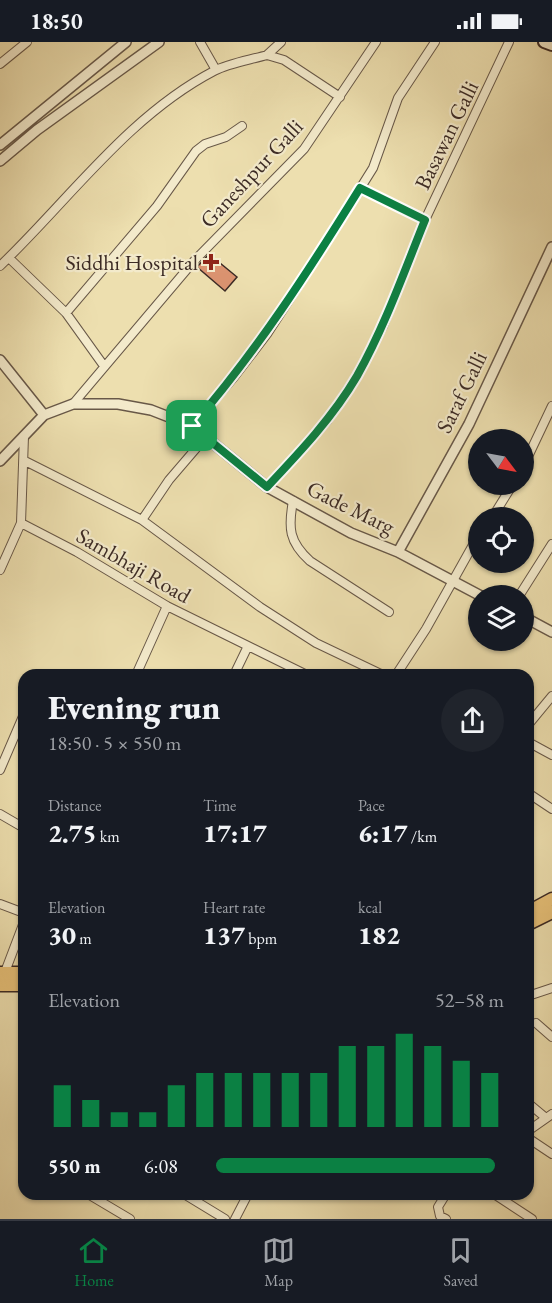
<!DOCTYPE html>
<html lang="en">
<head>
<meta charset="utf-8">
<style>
	body { margin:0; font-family:"EB Garamond",serif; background:#20242c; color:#f1f3f6; height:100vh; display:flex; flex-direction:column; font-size:22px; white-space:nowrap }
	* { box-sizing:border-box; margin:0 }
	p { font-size:20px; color:#9ea1a6 }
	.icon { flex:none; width:33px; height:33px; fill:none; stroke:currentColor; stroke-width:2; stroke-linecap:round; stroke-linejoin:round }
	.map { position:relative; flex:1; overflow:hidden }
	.details { position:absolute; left:18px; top:627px; width:516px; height:531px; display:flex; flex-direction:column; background:#171b24; border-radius:18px; box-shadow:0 2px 4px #0004 }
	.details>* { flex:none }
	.needle { width:39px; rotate:122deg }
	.tools { position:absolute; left:468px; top:387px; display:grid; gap:12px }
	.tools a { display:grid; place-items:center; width:66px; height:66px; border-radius:50%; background:#171b24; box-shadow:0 2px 4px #0004; font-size:30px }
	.pin { position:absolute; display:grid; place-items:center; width:51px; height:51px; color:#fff; margin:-26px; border-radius:12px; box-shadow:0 3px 9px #0006 }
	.round { display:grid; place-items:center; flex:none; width:63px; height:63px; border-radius:32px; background:#20242c }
	.head { display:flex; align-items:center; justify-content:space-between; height:102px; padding:0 30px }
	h1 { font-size:33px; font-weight:800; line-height:45px }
	.figures { display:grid; grid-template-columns:repeat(3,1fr); gap:9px; height:102px; padding:6px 30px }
	.figures div { display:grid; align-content:center }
	.figures b { font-size:26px; font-weight:800 }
	.figures small { font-size:16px; font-weight:400 }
	.figures p { font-size:16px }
	.chart { height:168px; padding:12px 30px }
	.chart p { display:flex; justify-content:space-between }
	.chart svg { width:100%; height:108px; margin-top:6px; stroke:#0b8043; stroke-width:6 }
	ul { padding:0 30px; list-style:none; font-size:20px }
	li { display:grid; grid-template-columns:96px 72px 1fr; align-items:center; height:45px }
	li i { height:15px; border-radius:8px; background:#0b8043 }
	.status { display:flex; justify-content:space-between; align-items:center; height:42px; padding:0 30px; background:#171b24; direction:ltr }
	.status svg { height:16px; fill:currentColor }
	.tab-bar { display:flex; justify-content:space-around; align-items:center; height:84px; border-top:2px solid #363941; background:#171b24; font-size:16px; color:#9ea1a6 }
	.tab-bar a { display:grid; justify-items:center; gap:3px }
	.tab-bar .selected { color:#0b8043 }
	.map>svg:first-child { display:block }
</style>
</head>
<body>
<div class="status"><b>18:50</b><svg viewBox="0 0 49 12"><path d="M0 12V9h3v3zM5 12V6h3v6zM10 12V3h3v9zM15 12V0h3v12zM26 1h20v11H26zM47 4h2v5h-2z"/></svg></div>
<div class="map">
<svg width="552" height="1177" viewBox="0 0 552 1177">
	<rect width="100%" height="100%" fill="#eddfaf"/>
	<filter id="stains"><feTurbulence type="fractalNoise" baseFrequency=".00333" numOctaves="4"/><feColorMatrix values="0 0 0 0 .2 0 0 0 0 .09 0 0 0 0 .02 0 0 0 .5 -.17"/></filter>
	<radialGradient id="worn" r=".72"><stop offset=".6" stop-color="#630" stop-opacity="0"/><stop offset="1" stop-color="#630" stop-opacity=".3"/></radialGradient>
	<path fill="#db9370" stroke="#3c2b25" stroke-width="1.5" d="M209 212 237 235 225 249 197 225Z"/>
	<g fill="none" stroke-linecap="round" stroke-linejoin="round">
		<defs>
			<path id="minor" d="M200 0 216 28
				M267 13 281 0
				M0 22 27 0
				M360 146 425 178
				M9 216 66 271 104 324
				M0 224C69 158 128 74 214 29 229 21 250 18 267 13L284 18 340 55
				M66 271 157 164 196 109 205 102 226 95 242 84
				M73 362 194 219 304 107 376 0
				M192 384 234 335 267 292 333 190 373 126 398 56 435 0
				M24 394 21 481 77 510 167 564 307 633
				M25 419 142 478 260 565 316 601 383 633
				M524 423 552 364
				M267 445 327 379 356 335 383 284 425 178 509 0
				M293 459C288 486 289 500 310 519L389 570
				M492 476 513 442
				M142 478 169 438 205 396
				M0 528 21 481
				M519 554 552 502
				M136 633 167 564
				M234 633 248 604
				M396 633 426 587 478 494
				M528 683 552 654
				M528 700 552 713
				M0 728 24 672
				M528 751 552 767
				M0 772 24 786
				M0 862 24 871
				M5 930 24 880
				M528 954 552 946
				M536 981 552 995
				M528 1061 546 1076
				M528 1089 552 1072
				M528 1096 552 1112
				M88 1152 130 1177
				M184 1152 225 1177
				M494 1152 532 1177
				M235 1177 248 1152
				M446 1177 440 1174 438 1165 446 1152"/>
			<path id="tertiary" d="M0 103 126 0
				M0 119 37 88 159 0
				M0 318 44 373
				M0 419 44 373 73 362H118L151 368 192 384 267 445 351 491 398 510 481 554
				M398 510 469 382 552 205
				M524 575 552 590"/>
			<path id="secondary" d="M544 0 552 3"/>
			<path id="primary" d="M528 870 552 857
				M528 882 552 870
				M0 931H24
				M0 943H24"/>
		</defs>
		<use href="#minor" stroke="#685848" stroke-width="10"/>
		<use href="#tertiary" stroke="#685848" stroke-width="12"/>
		<use href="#secondary" stroke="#3c2b25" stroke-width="14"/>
		<use href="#primary" stroke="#3c2b25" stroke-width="15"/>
		<use href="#minor" stroke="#f3eacb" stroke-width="8"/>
		<use href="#tertiary" stroke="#f3eacb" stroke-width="9"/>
		<use href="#secondary" stroke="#f3eacb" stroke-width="10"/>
		<use href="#primary" stroke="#e6c078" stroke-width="12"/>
	</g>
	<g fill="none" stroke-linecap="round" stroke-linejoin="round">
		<defs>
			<path id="route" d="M360 146 425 178C404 230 385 284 357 334 333 375 300 410 267 445L192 384C257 309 308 230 360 146Z"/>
		</defs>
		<use href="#route" stroke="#fff" stroke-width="12"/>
		<use href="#route" stroke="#0b8043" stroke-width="8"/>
	</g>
	<path fill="#8f2418" stroke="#f3eacb" stroke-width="2" d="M208 211h6v6h6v6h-6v6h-6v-6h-6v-6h6z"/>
	<g text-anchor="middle" stroke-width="4.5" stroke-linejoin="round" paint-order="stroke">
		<g font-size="22" fill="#3c2b25" stroke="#f3eacb">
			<text transform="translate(446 93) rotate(-64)" y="8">Basawan Galli</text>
			<text transform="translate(251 131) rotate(-47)" y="8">Ganeshpur Galli</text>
			<text transform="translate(461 350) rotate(-64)" y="8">Saraf Galli</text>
			<text transform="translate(351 465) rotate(26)" y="8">Gade Marg</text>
			<text transform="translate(134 523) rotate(30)" y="8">Sambhaji Road</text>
		</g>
		<g font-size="22" fill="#3c2b25" stroke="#f3eacb" text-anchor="end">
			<text x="198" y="228">Siddhi Hospital</text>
		</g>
	</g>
	<rect width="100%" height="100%" filter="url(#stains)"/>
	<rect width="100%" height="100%" fill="url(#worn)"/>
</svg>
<div class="tools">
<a><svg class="needle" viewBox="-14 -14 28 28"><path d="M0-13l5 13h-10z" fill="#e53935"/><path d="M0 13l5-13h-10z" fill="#9ea1a6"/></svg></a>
<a><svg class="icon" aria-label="locate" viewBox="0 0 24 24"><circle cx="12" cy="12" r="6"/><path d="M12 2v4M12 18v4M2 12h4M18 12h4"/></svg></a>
<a><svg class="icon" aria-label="layers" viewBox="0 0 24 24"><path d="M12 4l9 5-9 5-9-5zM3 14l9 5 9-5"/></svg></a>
</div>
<div class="pin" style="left:192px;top:384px;background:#1e9e55"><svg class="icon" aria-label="arrive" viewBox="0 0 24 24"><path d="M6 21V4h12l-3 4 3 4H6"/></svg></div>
<section class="details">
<div class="head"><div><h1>Evening run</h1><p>18:50 · 5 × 550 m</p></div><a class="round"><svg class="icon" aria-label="share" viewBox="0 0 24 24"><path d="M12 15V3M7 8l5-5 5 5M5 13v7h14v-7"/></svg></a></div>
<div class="figures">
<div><p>Distance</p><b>2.75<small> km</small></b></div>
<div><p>Time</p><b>17:17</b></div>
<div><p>Pace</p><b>6:17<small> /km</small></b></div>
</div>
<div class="figures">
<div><p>Elevation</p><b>30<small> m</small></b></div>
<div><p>Heart rate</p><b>137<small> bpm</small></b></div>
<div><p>kcal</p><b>182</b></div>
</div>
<div class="chart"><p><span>Elevation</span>52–58 m</p>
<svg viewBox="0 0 160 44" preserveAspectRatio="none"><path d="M5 44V27M15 44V33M25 44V38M35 44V38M45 44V27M55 44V22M65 44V22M75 44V22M85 44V22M95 44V22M105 44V11M115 44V11M125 44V6M135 44V11M145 44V17M155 44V22"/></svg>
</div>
<ul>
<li><b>550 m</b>6:08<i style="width:97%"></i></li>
</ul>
</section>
</div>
<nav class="tab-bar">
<a class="selected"><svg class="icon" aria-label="home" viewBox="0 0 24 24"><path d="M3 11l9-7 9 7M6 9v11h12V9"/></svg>Home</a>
<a><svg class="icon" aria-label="map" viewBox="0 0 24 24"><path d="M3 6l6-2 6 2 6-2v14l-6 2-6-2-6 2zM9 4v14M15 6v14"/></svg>Map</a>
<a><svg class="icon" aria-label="saved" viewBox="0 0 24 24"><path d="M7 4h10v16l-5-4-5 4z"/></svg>Saved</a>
</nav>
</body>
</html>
